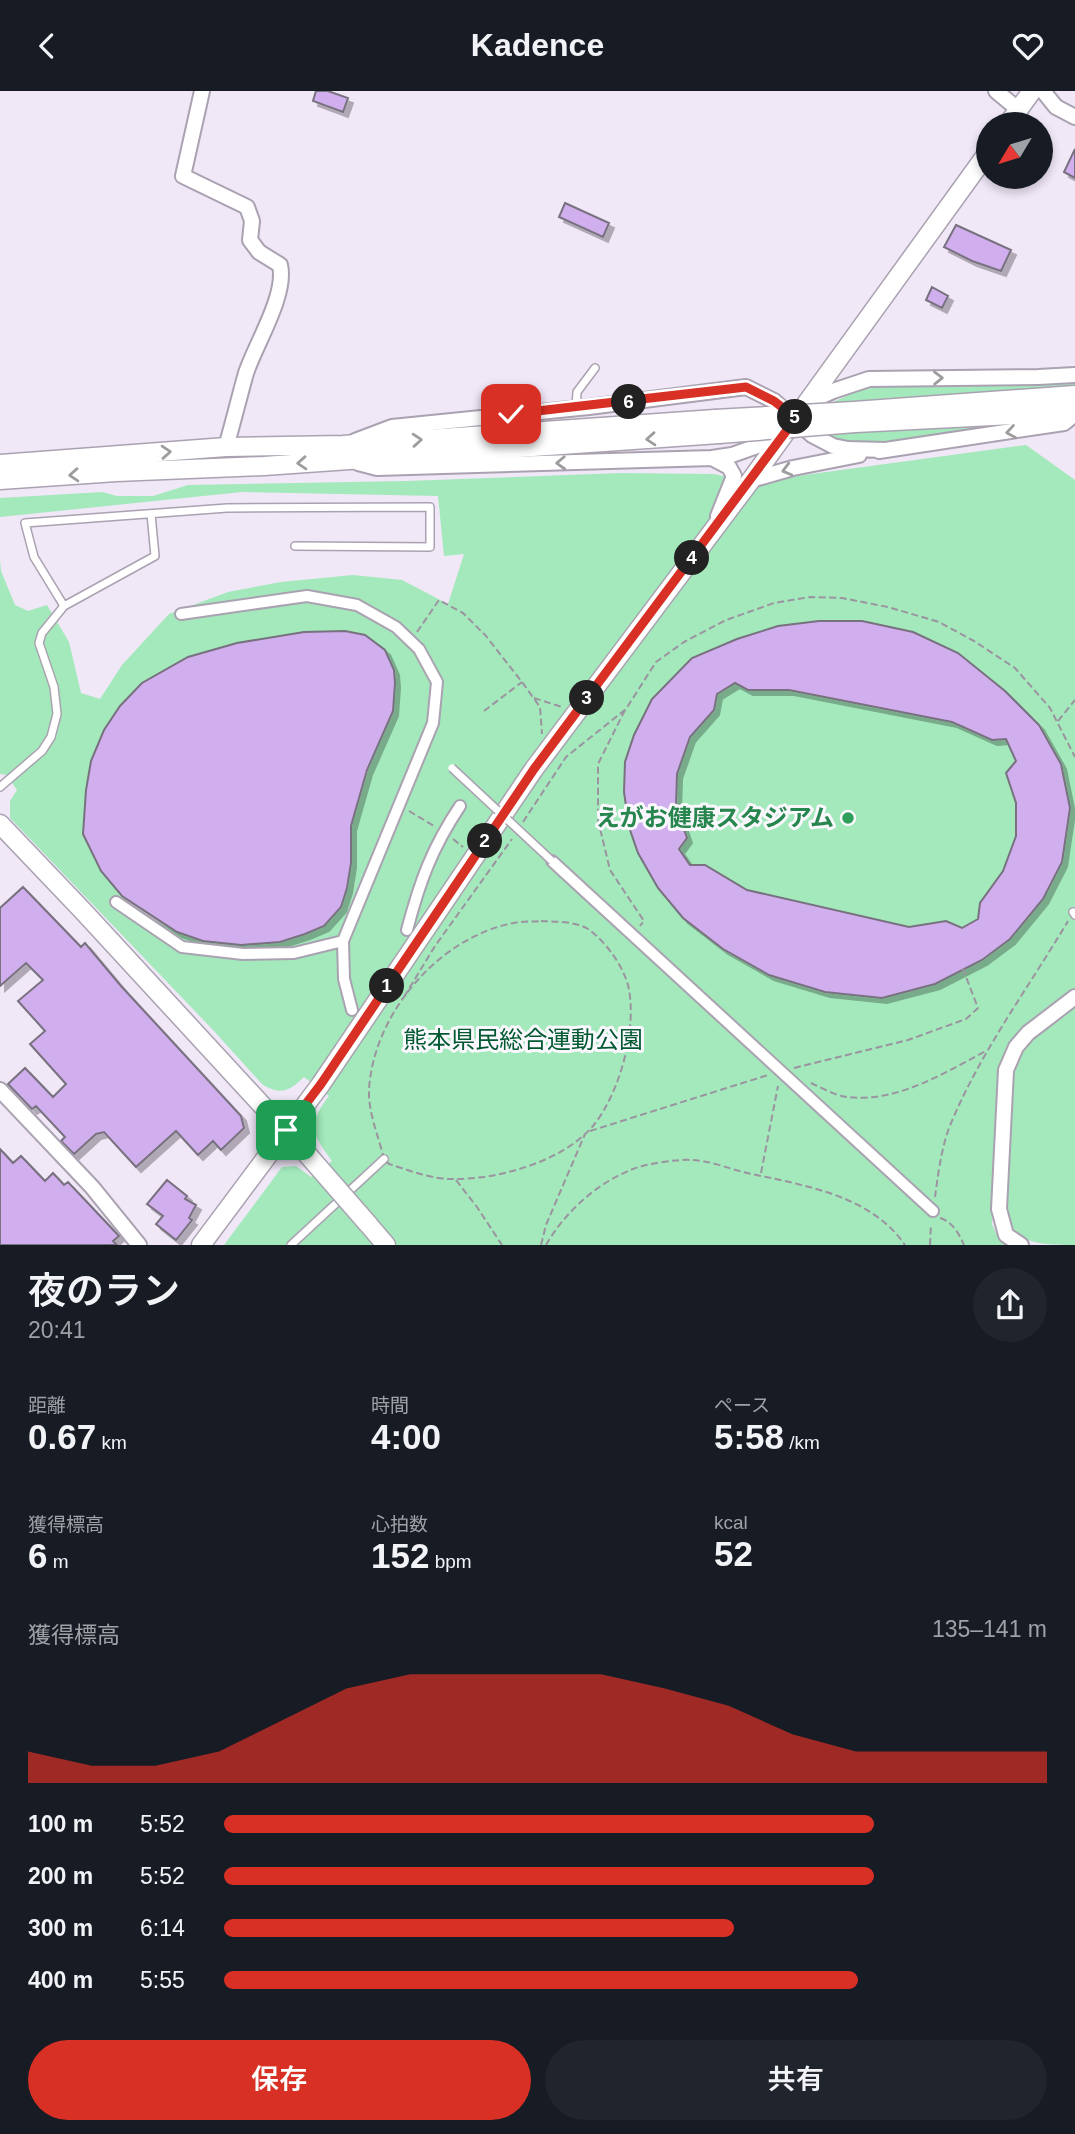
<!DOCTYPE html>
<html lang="ja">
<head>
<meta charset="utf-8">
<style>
	body { margin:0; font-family:Arial,"Noto Sans JP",sans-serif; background:#20242c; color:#f1f3f6; height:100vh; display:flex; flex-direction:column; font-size:26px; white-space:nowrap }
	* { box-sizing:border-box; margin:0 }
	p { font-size:23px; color:#9ea1a6 }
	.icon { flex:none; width:38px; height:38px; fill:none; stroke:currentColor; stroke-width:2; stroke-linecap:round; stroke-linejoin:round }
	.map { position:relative; height:1154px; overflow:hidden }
	.drawer { display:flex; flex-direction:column; background:#171b24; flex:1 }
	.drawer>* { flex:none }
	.needle { width:46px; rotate:232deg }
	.controls { position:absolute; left:976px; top:21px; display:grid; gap:14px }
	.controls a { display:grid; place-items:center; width:77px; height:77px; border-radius:50%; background:#171b24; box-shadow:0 4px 10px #0003; font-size:35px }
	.pin { position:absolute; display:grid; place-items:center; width:60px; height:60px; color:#fff; margin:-30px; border-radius:14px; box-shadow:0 4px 10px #0006 }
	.km { position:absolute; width:35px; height:35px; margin:-18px; border-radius:50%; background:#222; color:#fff; font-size:19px; line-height:35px; text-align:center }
	.round { display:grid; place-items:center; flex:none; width:74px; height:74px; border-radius:37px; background:#20242c }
	.overview { display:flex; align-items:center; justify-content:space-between; height:119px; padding:0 28px }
	h1 { font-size:38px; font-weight:600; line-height:52px }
	.metrics { display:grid; grid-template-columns:repeat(3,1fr); gap:10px; height:119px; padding:7px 28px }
	.metrics div { display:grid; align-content:center }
	.metrics b { font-size:35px; font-weight:600 }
	.metrics small { font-size:19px; font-weight:400 }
	.metrics p { font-size:19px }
	.chart { height:196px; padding:14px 28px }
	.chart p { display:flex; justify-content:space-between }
	.chart svg { width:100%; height:126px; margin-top:7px; fill:#d93025; opacity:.7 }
	.primary-button { display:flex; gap:14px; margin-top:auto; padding:14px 28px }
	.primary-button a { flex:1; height:80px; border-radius:42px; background:#d93025; color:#fff; font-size:28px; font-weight:600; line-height:80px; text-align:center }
	.primary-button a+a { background:#20242c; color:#f1f3f6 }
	ul { padding:0 28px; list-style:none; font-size:23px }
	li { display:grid; grid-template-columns:112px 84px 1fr; align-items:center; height:52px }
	li i { height:18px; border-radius:9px; background:#d93025 }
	header { display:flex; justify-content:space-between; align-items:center; height:91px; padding:0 28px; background:#171b24; font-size:32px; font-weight:600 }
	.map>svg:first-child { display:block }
</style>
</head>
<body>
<header><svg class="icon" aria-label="back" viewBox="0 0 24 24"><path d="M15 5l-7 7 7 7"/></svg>Kadence<svg class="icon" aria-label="heart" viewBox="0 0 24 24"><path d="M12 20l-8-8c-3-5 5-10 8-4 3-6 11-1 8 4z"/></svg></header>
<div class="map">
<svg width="1075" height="1154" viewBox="0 0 1075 1154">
	<defs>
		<filter id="shadow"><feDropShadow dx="5" dy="5" stdDeviation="0" flood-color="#0004"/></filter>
	</defs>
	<rect width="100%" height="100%" fill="#f0e7f7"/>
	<path fill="#a3e9bc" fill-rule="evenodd" d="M1075 292V298L827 314 857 300 881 295Z
		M1051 328 964 342 851 354 819 344Z
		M1026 354 1075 389V898L1028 932 1016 946 999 992 992 1133 998 1147 1006 1154H224L282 1076 296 1075 311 1086 332 1070C312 1042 306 1035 329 1005L304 986C290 1000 280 1005 262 993L214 940 10 727V710L17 699 7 684 0 683V469L1 480 15 514 28 520 47 514 69 551 81 602 100 608 122 574 169 523 228 501 281 491 353 484 402 489 448 513 464 463 444 465 438 405 242 401 0 426V407L102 401 117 405H153L188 394 406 390 621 382 714 383 753 391ZM345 540C374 546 394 561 395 592L351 735V772L347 797 341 816 323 836 305 843 203 850 177 841 133 818 101 780 83 743 86 699 91 670 104 639 120 615 142 592 237 552 304 541Z
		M1075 914V1154C1045 1154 1018 1154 1005 1128 1006 1084 1002 998 1021 960 1031 940 1058 927 1075 914Z"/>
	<path fill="#d1aeed" stroke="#78717f" stroke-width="2" fill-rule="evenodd" filter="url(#shadow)" d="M316 0H328L348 7 343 21 313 10Z
		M1075 58V87L1064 81Z
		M565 112 609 132 603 146 559 126Z
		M956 134 1011 159 1001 180 972 170 944 156Z
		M932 196 948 205 942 217 926 209Z
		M819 530H862L913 541 958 562 1005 600 1039 634 1061 673 1070 717 1062 771 1043 808 1010 848 982 869 935 893 882 907 825 901 769 884 723 858 683 827 658 797 638 762 629 736 624 701 625 671 634 644 652 608 692 567 737 548 778 535ZM735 592 748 599H789L952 631 992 649 1006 648 1016 670 1006 682 1016 712V745L1003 780 980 812 978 828 962 837 946 830 909 836 747 799 705 774H690L679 758 687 747 676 715 677 683 690 646 714 619 717 603Z
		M345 540 365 544 385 559 394 579 395 592 393 620 367 679 351 735V772L347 797 341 816 324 835 305 843 280 851 241 854 203 850 177 841 122 805 101 780 83 743 86 699 91 670 104 639 120 615 142 592 188 566 237 552 304 541Z
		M23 796 81 856 85 852 121 895 241 1025 244 1037 221 1059 213 1050 198 1064 176 1040 136 1076 104 1041 96 1043 74 1063 61 1050 65 1046 36 1015 32 1018 8 993 25 977 53 1006 66 993 30 953 45 940 18 910 43 889 26 872 0 895V817Z
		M0 1058 13 1072 21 1065 45 1090 53 1082 64 1094 68 1091 119 1145 113 1150 117 1154H0Z
		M167 1089 187 1105 185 1108 196 1114 189 1127 192 1129 176 1149 156 1133 163 1125 147 1113Z"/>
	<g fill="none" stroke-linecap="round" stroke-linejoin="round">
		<defs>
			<path id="service" d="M576 317 577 301 595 277
				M151 423 155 465 64 515 34 466 25 432 227 417 430 416V456L295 455
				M0 696 42 660 51 646 57 623 54 596 39 552 42 542 64 515
				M1073 821 1075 824
				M291 1154 384 1068"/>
			<path id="pedestrian" d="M181 523 307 505 357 514 396 536 419 558 437 591 433 632 343 850 344 888 352 919
				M552 770 933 1120
				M116 811 182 856 243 863 294 862 343 850
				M407 839C420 790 432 757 460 715"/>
			<path id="minor" d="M202 0 183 85 247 116 252 130 250 149 259 161 280 174C287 204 256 252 246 282 239 307 233 332 226 356
				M996 0 1019 19
				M1043 0 1056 16 1075 26
				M805 313 833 300 869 288 1038 286 1075 284
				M355 350 392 336 589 316 746 296 774 310 812 344 833 355 848 358 886 359
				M879 360 1064 332 1075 323
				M712 367 732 364 782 346
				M358 372 377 377 712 367 729 376 734 385 718 425
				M751 389 793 377 859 364
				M0 999 92 1096 139 1154
				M1021 1154 1006 1144 999 1118 1006 979 1016 956 1028 942 1075 906"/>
			<path id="tertiary" d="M1008 33 1032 0
				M854 320 1075 304
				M855 332 1075 321
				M0 373 226 356 343 354 715 328
				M0 389 116 381 264 375 719 343
				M0 733 83 820 307 1063
				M368 1133 386 1154
				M201 1154 321 993 534 678 751 389 989 60"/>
		</defs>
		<use href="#service" stroke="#aaa2b1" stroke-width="10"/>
		<use href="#pedestrian" stroke="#aaa2b1" stroke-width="14"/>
		<use href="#minor" stroke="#aaa2b1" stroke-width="18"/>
		<use href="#tertiary" stroke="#aaa2b1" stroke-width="21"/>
		<path stroke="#9b94a0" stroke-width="2" stroke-dasharray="7 3.5" stroke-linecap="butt" d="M417 541 439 509 463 522 486 545 522 591 540 616 542 643
			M534 607 562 616
			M625 619 598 673V729L610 779 644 830 640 835
			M484 620 522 591
			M1058 630 1075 609
			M409 720 434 735
			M523 731 566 666 626 618 656 571 684 551 726 529 774 512 810 506 842 507 888 516 939 531 974 550 1015 577 1050 617 1075 666
			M453 748 463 756
			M541 830C556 831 575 830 588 838 605 850 622 873 628 894 638 936 620 1002 593 1035 562 1071 497 1089 451 1088 431 1088 408 1079 389 1073L384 1068C379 1047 368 1021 369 999 373 924 438 846 514 832 523 830 532 831 541 830Z
			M404 906 435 855 512 748
			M794 977 908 949 966 928 978 917 963 878
			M811 992C822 997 836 1005 847 1006 897 1012 944 982 986 960
			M590 1040 768 984
			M761 1082 778 995
			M456 1089 477 1116 502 1154
			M935 1106C938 1084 941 1059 949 1037 979 963 1027 899 1068 830
			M940 1127C953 1131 959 1143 964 1154
			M541 1154 546 1134 585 1043
			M546 1154C565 1121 597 1092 633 1078 645 1073 677 1068 691 1069 708 1069 727 1077 743 1081 800 1094 869 1102 905 1154
			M930 1154 931 1133"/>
		<use href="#service" stroke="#fff" stroke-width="7"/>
		<use href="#pedestrian" stroke="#fff" stroke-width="10"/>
		<use href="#minor" stroke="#fff" stroke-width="14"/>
		<use href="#tertiary" stroke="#fff" stroke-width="18"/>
		<defs>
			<path id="service-bridge" d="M452 677 552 770"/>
			<path id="tertiary-bridge" d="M715 328 854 320
				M719 343 855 332
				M307 1063 368 1133"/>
		</defs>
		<use href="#service-bridge" stroke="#aaa2b1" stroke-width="10" stroke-linecap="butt"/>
		<use href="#tertiary-bridge" stroke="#aaa2b1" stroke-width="21" stroke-linecap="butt"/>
		<use href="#service-bridge" stroke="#fff" stroke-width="7"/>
		<use href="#tertiary-bridge" stroke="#fff" stroke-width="18"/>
	</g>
	<defs><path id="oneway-chevron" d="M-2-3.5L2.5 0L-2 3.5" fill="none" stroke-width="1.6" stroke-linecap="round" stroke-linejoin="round" transform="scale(1.75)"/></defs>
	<g stroke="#9e9c9f">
		<use href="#oneway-chevron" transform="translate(938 287) rotate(-1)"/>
		<use href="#oneway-chevron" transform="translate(1011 341) rotate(171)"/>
		<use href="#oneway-chevron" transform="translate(651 348) rotate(176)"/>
		<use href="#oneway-chevron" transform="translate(417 349) rotate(-4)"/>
		<use href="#oneway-chevron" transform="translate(166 361) rotate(-4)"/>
		<use href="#oneway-chevron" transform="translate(302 372) rotate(176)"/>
		<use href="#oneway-chevron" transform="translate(561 372) rotate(178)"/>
		<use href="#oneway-chevron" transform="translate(787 379) rotate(165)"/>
		<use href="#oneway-chevron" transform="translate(74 384) rotate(176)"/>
	</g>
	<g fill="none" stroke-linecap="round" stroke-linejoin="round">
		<defs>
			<path id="route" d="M286 1039 321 993 534 678 796 327 774 310 746 296 511 323"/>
		</defs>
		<use href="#route" stroke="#fff" stroke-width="14"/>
		<use href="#route" stroke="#d93025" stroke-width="9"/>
	</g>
	<circle fill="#2e9e5b" stroke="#faf7fd" stroke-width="2.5" cx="848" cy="727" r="7"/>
	<g text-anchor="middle" stroke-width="6" stroke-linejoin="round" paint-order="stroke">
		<g font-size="24" font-weight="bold" fill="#27864d" stroke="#faf7fd" text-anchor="end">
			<text x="834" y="735">えがお健康スタジアム</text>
		</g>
		<g font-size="24" fill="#005931" stroke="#faf7fd">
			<text x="523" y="957">熊本県民総合運動公園</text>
		</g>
	</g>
</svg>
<div class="controls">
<a><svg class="needle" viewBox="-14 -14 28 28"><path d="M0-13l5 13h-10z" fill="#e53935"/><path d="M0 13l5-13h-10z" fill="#9ea1a6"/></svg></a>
</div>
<div class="pin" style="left:286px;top:1039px;background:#1e9e55"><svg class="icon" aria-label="arrive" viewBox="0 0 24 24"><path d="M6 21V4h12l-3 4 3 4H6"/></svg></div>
<div class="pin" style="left:511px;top:323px;background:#d93025"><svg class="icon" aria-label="check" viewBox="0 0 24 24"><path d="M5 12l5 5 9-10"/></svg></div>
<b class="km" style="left:387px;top:895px">1</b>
<b class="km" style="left:485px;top:750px">2</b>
<b class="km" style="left:587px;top:607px">3</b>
<b class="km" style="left:692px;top:467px">4</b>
<b class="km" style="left:795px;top:326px">5</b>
<b class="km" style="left:629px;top:311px">6</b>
</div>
<section class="drawer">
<div class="overview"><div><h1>夜のラン</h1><p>20:41</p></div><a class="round"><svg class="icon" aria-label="share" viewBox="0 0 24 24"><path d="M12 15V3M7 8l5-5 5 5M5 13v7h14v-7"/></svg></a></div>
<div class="metrics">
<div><p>距離</p><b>0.67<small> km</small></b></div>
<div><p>時間</p><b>4:00</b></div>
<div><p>ペース</p><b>5:58<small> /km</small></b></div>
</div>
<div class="metrics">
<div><p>獲得標高</p><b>6<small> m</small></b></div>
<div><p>心拍数</p><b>152<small> bpm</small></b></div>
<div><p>kcal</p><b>52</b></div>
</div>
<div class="chart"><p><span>獲得標高</span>135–141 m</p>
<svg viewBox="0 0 160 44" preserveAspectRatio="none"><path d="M0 44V33L10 38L20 38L30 33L40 22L50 11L60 6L70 6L80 6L90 6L100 11L110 17L120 27L130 33L140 33L150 33L160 33V44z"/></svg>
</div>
<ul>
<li><b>100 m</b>5:52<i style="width:79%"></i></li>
<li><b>200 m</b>5:52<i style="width:79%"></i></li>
<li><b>300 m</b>6:14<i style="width:62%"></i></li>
<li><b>400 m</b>5:55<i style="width:77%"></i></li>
</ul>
<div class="primary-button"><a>保存</a><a>共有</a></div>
</section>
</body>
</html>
